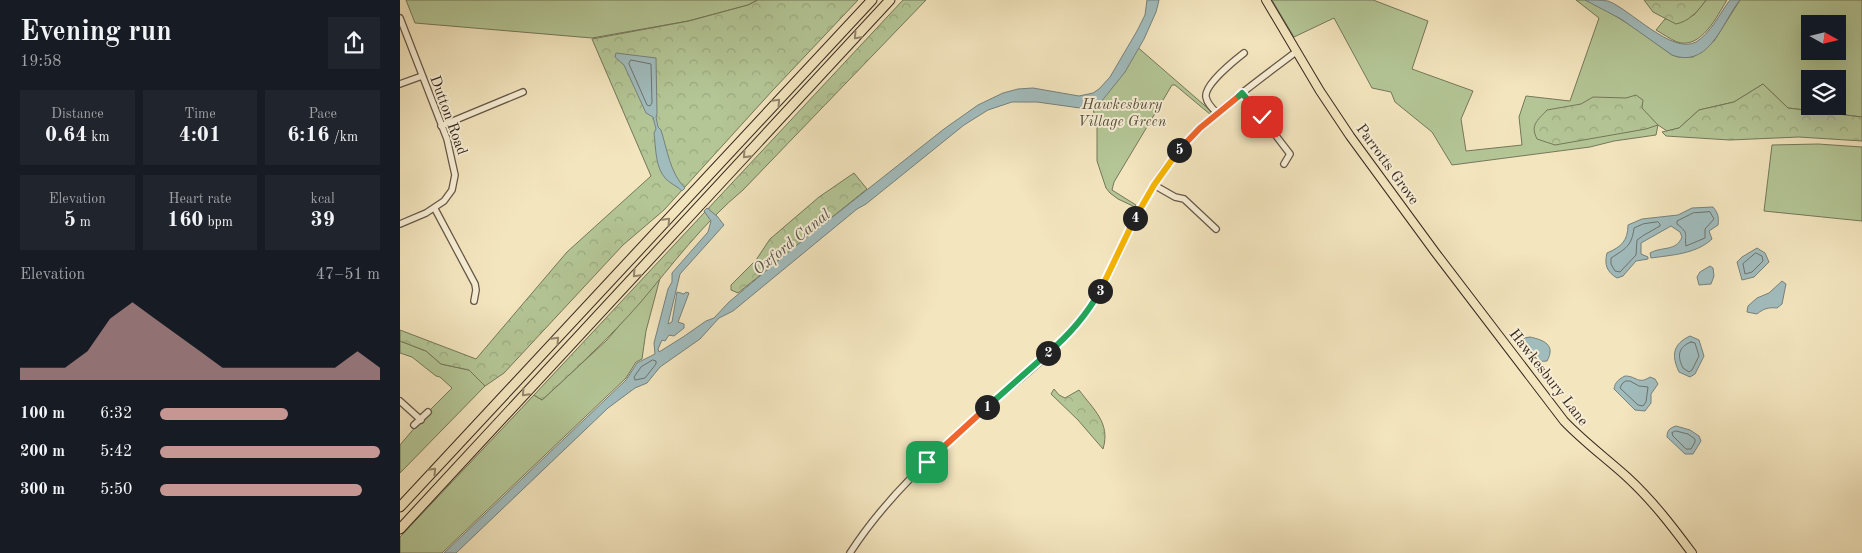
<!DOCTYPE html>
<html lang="en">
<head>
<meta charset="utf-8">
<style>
	body { margin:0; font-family:"Old Standard TT",serif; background:#20242c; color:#f1f3f6; height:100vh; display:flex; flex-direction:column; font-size:19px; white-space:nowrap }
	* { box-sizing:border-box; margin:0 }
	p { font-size:16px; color:#9ea1a6 }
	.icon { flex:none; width:28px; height:28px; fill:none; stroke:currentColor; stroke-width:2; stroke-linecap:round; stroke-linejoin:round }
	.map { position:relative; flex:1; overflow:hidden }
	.details { display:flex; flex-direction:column; background:#171b24; width:400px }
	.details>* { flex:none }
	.needle { width:32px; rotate:98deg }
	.fabs { position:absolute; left:1401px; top:15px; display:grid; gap:10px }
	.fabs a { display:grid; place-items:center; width:45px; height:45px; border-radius:0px; background:#171b24; box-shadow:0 5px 20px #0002; font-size:25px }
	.pin { position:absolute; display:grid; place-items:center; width:42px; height:42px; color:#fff; margin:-21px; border-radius:10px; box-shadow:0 2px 8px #0006 }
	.km { position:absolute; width:25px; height:25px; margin:-12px; border-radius:50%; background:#222; color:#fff; font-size:14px; line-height:25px; text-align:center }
	.round { display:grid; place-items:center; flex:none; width:52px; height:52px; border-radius:0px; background:#20242c }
	.headline { display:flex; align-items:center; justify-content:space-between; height:85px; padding:0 20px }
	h1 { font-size:28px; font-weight:600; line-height:38px }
	.stats { display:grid; grid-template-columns:repeat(3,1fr); gap:8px; height:85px; padding:5px 20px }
	.stats div { display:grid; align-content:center; border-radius:0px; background:#20242c; text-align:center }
	.stats b { font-size:21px; font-weight:600 }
	.stats small { font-size:14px; font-weight:400 }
	.stats p { font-size:14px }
	.chart { height:140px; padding:10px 20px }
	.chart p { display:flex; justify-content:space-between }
	.chart svg { width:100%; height:90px; margin-top:5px; fill:#c59692; opacity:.7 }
	ul { padding:0 20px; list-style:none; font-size:16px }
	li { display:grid; grid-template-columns:80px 60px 1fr; align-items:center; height:38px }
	li i { height:12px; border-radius:6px; background:#c59692 }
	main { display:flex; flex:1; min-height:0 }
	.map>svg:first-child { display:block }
</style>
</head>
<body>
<main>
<section class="details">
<div class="headline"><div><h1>Evening run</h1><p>19:58</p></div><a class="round"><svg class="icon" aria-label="share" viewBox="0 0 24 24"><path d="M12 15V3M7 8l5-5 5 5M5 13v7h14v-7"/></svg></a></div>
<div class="stats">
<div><p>Distance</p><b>0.64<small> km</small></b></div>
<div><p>Time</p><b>4:01</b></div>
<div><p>Pace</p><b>6:16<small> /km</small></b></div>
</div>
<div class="stats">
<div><p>Elevation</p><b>5<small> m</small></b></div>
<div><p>Heart rate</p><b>160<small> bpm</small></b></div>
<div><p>kcal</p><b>39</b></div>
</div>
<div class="chart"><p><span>Elevation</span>47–51 m</p>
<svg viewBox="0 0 160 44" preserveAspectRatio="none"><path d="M0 44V38L10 38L20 38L30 30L40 14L50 6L60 14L70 22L80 30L90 38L100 38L110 38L120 38L130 38L140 38L150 30L160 38V44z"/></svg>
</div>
<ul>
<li><b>100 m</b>6:32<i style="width:58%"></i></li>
<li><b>200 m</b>5:42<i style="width:100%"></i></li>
<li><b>300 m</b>5:50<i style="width:92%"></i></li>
</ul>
</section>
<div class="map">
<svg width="1462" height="553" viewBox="0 0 1462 553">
	<defs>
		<pattern id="forest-crowns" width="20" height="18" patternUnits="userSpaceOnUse" patternTransform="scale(1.25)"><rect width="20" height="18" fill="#b4c696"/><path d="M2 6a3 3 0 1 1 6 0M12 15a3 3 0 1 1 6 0" fill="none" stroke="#9baa81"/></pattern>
	</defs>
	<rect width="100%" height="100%" fill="#f3e5be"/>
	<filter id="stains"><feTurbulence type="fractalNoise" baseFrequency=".004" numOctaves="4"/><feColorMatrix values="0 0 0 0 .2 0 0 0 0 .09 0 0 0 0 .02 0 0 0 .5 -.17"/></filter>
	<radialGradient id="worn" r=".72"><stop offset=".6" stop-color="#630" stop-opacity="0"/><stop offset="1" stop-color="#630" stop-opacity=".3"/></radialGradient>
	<path fill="#b4c696" stroke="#75775a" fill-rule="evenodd" d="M6 0H357L348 5 288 21 192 38 15 23Z
		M872 0H973L1028 21 1012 69 1073 91 1061 119 1066 151 1122 145 1119 117 1126 96 1170 101 1199 18 1176 0H1185L1203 8 1244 34 1272 55 1278 57H1293L1314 41 1340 0H1462V117L1388 108 1363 84 1334 102 1299 110 1279 128 1267 131 1258 125 1256 135 1214 141 1190 147 1052 165 1032 132 995 102 991 92 972 88 934 18 894 37ZM1410 24H1438V51H1410ZM1410 79H1438V106H1410Z
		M1306 0H1327C1317 16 1301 50 1277 42 1270 39 1263 34 1256 30L1265 19 1294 15Z
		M735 45 811 111V115L775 85H772L714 182 712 190 736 205 735 207 718 199 710 193 706 188 697 161V126L691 100 694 99Z
		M1418 144 1462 147V221L1364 211 1372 145Z
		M260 278 246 331 242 359 236 362 226 378 42 553H0V537L134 395 142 400 207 340Z
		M0 341 26 351 41 364 69 370 85 386 0 473V445L28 412 52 388 40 377 36 376 12 357 0 353Z"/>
	<path fill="url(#forest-crowns)" stroke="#75775a" d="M358 0H458L373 90 264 210 223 245 104 373 85 386 69 370 41 364 26 351 0 341V330L76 359 167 252 251 176 192 39 289 21 348 5Z
		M503 0H526L343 190C303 223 273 264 240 303 209 338 176 369 142 400L134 395Z
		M1244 0H1306C1298 11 1290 21 1276 24L1253 12Z
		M1363 84 1388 108 1462 117V141L1399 137 1330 140 1266 136 1262 132 1279 128 1299 110 1334 102Z
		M1236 95 1243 100 1242 108 1258 125 1246 129 1155 145 1137 139C1130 125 1137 121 1147 110L1181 104 1193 97 1226 98Z
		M454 173 467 189 338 293 331 290V285L356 260 370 239 419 197Z
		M654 389 659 395 665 398 679 390C693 409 711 423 703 449L678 420 651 394Z"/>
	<path fill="#a1bcbd" stroke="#76817e" d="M747 0H759L756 12 744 39 725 72 701 102 680 108 637 102H612L588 110 564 125 466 204 457 209 333 311 319 318 300 339 260 367 247 383 235 388 208 408 56 553H44L226 380 237 363 255 354 254 343 268 289 272 282V273L308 232 311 221 304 211 307 208 317 216 324 225 280 274 268 324 272 322 277 292 284 294 286 292 289 293 278 322 284 324V328L274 336 269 335 265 341 262 340 258 349 259 352 283 337 306 321 314 318 329 302 392 249 544 129 578 105 603 93 618 89 633 88 679 96 693 93 699 89 710 77 737 31 745 15Z
		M1185 0C1192 0 1201 0 1208 1 1230 9 1272 55 1296 42 1310 34 1320 13 1330 0H1340C1322 22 1310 69 1272 55L1221 19Z
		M216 53 256 58 257 114 256 117 258 127 261 130C267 149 270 173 285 188L282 191C277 186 271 184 266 179 255 168 256 148 254 133L256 129 253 117 246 113 224 65 215 57Z
		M1313 207C1318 213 1319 217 1318 225L1309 231 1312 239C1296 254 1272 255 1251 258L1250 253C1262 246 1276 252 1282 237L1280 232 1271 226 1241 243V254L1248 257V259L1236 261 1223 276 1217 278C1207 272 1204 265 1207 253 1221 247 1228 241 1228 225L1242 219 1278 215 1292 208Z
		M1357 248 1365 253 1369 262 1354 277 1342 280 1337 262 1342 257Z
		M1310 266 1313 268 1314 276 1311 284 1299 285 1297 277 1300 272Z
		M1382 281 1386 284 1382 304 1377 308C1368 307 1363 309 1357 314L1347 312 1348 306 1357 298 1369 293Z
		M1290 336 1299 340 1304 356 1295 374 1290 377 1279 372C1271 355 1273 344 1290 336Z
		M1130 337C1144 340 1156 345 1147 361 1129 363 1125 353 1124 338Z
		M1225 376C1237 376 1238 385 1250 377L1255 379 1258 384 1251 394V403L1245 411 1235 410 1214 389C1215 382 1219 379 1225 376Z
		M1276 426 1290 430 1299 436 1301 441 1293 454H1285L1267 437C1267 431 1269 428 1276 426Z"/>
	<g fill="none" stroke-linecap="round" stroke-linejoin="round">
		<path stroke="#6c726e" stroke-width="1" d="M231 60 251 64 252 103 250 106 247 105 229 64Z
			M1310 212 1314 219 1305 229V238L1286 246C1284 234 1290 234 1277 224V221L1293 213Z
			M1258 222 1260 224V226L1244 235 1237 240 1236 255 1220 272 1215 271 1211 264V258C1225 249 1232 246 1234 228L1243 224Z
			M1356 253 1362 256 1363 261 1352 272 1345 274 1343 264Z
			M1291 342 1295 343 1299 356 1292 370 1289 372 1283 368C1277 356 1278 347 1291 342Z
			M253 360 256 361V364L245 378 235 380 234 377 241 367Z
			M1226 381H1230L1239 386 1248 387 1246 402 1243 406 1238 405 1220 388 1222 384Z
			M1276 431 1288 434 1295 439V442L1291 449H1286L1273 436 1272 433Z"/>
		<defs>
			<path id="minor" d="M0 18 47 139 55 175 52 190 44 201 26 213 0 224
				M0 84 22 76
				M843 93 890 154 884 164
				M818 114C813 109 807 104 806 97 804 85 835 60 844 53
				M41 126 123 92
				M754 185 775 197 784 199 816 229
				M35 209 75 284 76 290 74 301
				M0 401 21 420
				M14 425 28 412
				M450 553C486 497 537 451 587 407 611 386 638 366 660 342 671 331 684 318 692 305 716 267 730 222 754 184 789 128 845 91 897 51"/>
			<path id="major" d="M866 0 920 91 950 136 1035 252 1164 421C1184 442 1206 458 1227 477 1252 500 1272 526 1292 553"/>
			<path id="highway" d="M0 507 472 0
				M0 529 490 0"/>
		</defs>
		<use href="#minor" stroke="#655747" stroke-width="8"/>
		<use href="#major" stroke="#36281f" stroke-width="10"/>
		<use href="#highway" stroke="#36281f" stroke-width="11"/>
		<use href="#minor" stroke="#f7eed5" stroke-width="5.5"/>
		<use href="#major" stroke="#f3e5be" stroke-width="8"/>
		<use href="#highway" stroke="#f3e5be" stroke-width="9"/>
	</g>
	<defs><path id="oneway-chevron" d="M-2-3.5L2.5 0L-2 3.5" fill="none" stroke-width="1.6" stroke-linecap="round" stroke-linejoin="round" transform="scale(1.25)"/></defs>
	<g stroke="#94866e">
		<use href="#oneway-chevron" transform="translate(457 36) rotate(133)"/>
		<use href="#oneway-chevron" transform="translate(377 102) rotate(-47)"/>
		<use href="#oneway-chevron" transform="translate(346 155) rotate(133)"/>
		<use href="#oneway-chevron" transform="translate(267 221) rotate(-47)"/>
		<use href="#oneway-chevron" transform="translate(236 274) rotate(133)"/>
		<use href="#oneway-chevron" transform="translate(156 340) rotate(-47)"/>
		<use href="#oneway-chevron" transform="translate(125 393) rotate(133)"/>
		<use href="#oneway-chevron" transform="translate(33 471) rotate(-47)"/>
	</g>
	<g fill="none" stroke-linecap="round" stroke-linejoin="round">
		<defs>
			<path id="split-1" d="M527 462 587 407"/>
			<path id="split-2" d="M587 407 648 353"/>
			<path id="split-3" d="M648 353C668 336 687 314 700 291"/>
			<path id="split-4" d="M700 291 735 218"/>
			<path id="split-5" d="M735 218 754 185 779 150"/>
			<path id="split-6" d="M779 150 800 128 839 96"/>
			<path id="split-7" d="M839 96 842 93 862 117"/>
		</defs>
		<use href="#split-1" stroke="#fff" stroke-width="10"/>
		<use href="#split-2" stroke="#fff" stroke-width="10"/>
		<use href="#split-3" stroke="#fff" stroke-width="10"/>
		<use href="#split-4" stroke="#fff" stroke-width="10"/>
		<use href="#split-5" stroke="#fff" stroke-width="10"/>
		<use href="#split-6" stroke="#fff" stroke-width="10"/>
		<use href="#split-7" stroke="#fff" stroke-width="10"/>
		<use href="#split-1" stroke="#f0652b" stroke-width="6"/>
		<use href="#split-2" stroke="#22a559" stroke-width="6"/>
		<use href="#split-3" stroke="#22a559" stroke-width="6"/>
		<use href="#split-4" stroke="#f5b400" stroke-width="6"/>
		<use href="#split-5" stroke="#f5b400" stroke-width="6"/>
		<use href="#split-6" stroke="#f0652b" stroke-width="6"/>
		<use href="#split-7" stroke="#22a559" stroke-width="6"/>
	</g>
	<g text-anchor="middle" stroke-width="4" stroke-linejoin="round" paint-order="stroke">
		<g font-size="15" font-style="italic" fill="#56503d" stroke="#f7eed5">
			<text x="722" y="109">Hawkesbury<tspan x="722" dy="17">Village Green</tspan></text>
		</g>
		<g font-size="15" fill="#36281f" stroke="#f7eed5">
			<text transform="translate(49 115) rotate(70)" y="5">Dutton Road</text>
			<text transform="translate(988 164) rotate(54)" y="5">Parrotts Grove</text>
			<text transform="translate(1149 377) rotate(52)" y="5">Hawkesbury Lane</text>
		</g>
		<g font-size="16" font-style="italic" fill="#56544e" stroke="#f7eed5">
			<text transform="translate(391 241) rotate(-39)" y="6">Oxford Canal</text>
		</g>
	</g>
	<rect width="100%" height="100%" filter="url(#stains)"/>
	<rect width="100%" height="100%" fill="url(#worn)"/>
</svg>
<div class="fabs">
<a><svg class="needle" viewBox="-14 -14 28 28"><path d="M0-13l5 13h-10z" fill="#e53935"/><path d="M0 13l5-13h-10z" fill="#9ea1a6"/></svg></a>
<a><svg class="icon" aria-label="layers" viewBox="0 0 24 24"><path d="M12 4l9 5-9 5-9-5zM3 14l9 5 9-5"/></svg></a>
</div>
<div class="pin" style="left:527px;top:462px;background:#1e9e55"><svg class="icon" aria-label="arrive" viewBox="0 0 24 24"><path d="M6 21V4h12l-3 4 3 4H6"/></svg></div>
<div class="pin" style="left:862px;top:117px;background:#d93025"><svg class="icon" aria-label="check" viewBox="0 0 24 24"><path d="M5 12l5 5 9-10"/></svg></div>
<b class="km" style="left:587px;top:407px">1</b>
<b class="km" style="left:648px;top:353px">2</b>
<b class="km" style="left:700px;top:291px">3</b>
<b class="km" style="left:735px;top:218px">4</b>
<b class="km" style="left:779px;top:150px">5</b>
</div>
</main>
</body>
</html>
